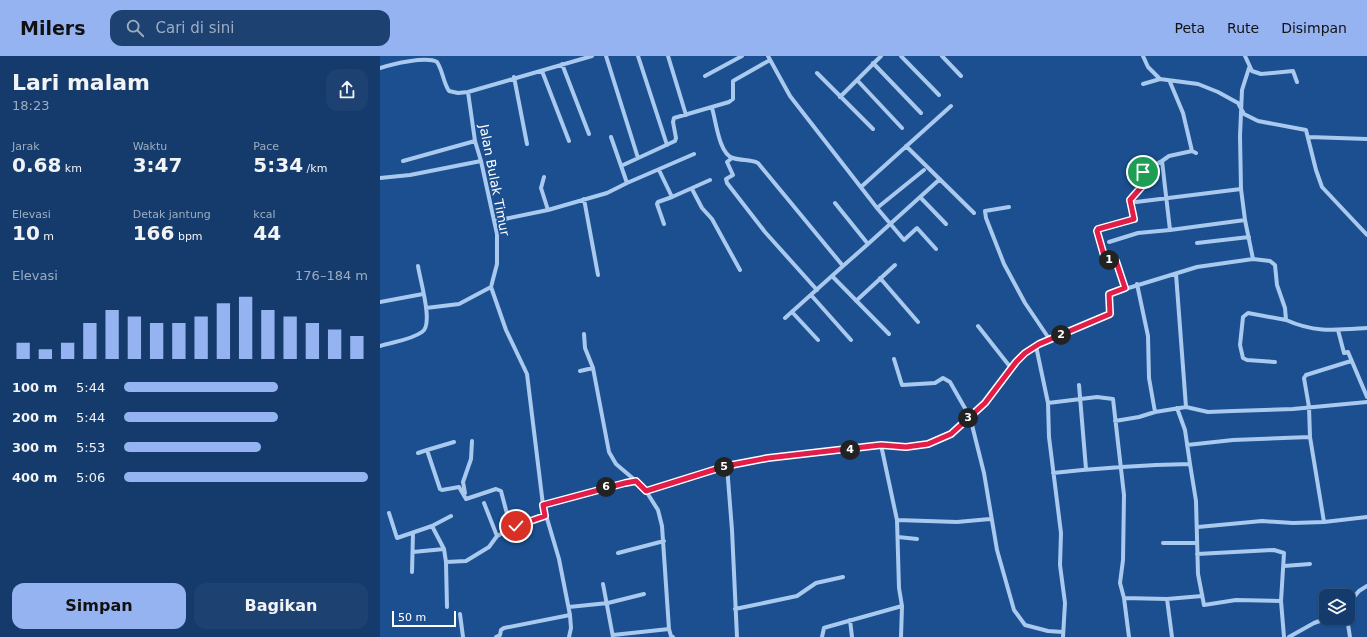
<!DOCTYPE html>
<html lang="id">
<head>
<meta charset="utf-8">
<style>
	body { margin:0; font-family:"DejaVu Sans",sans-serif; background:#1d4271; color:#f1f3f6; height:100vh; display:flex; flex-direction:column; font-size:15px; white-space:nowrap }
	* { box-sizing:border-box; margin:0 }
	p { font-size:13px; color:#9dadc1 }
	.icon { flex:none; width:22px; height:22px; fill:none; stroke:currentColor; stroke-width:2; stroke-linecap:round; stroke-linejoin:round }
	.map { position:relative; flex:1; overflow:hidden }
	.panel { display:flex; flex-direction:column; background:#143b6b; width:380px }
	.panel>* { flex:none }
	.tools { position:absolute; left:939px; top:533px; display:grid; gap:8px }
	.tools a { display:grid; place-items:center; width:36px; height:36px; border-radius:8px; background:#143b6b; box-shadow:0 1px 3px #0004,0 0 0 1px #33557e; font-size:20px }
	.scale { position:absolute; left:12px; bottom:10px; width:64px; box-sizing:border-box; padding-left:4px; border:2px solid #fff; border-top:0; font-size:11px; line-height:14px; white-space:nowrap; color:#fff; -webkit-text-stroke:3px #1b4f8f; paint-order:stroke }
	.pin { position:absolute; display:grid; place-items:center; width:34px; height:34px; color:#fff; margin:-17px; border:2px solid #fff; border-radius:50%; box-shadow:0 1px 4px #0007 }
	.km { position:absolute; width:20px; height:20px; margin:-10px; border-radius:50%; background:#222; color:#fff; font-size:11px; line-height:20px; text-align:center }
	.round { display:grid; place-items:center; flex:none; width:42px; height:42px; border-radius:12px; background:#1d4271 }
	.head { display:flex; align-items:center; justify-content:space-between; height:68px; padding:0 12px }
	h1 { font-size:22px; font-weight:700; line-height:30px }
	.stats { display:grid; grid-template-columns:repeat(3,1fr); gap:6px; height:68px; padding:4px 12px }
	.stats div { display:grid; align-content:center }
	.stats b { font-size:20px; font-weight:700 }
	.stats small { font-size:11px; font-weight:400 }
	.stats p { font-size:11px }
	.chart { height:112px; padding:8px 12px }
	.chart p { display:flex; justify-content:space-between }
	.chart svg { width:100%; height:72px; margin-top:4px; stroke:#95b2f1; stroke-width:6 }
	.cta { display:flex; gap:8px; margin-top:auto; padding:8px 12px }
	.cta a { flex:1; height:46px; border-radius:12px; background:#95b2f1; color:#111; font-size:16px; font-weight:700; line-height:46px; text-align:center }
	.cta a+a { background:#1d4271; color:#f1f3f6 }
	ul { padding:0 12px; list-style:none; font-size:13px }
	li { display:grid; grid-template-columns:64px 48px 1fr; align-items:center; height:30px }
	li i { height:10px; border-radius:5px; background:#95b2f1 }
	header { display:flex; align-items:center; gap:24px; box-sizing:border-box; height:56px; padding:0 20px; background:#95b2f1; color:#111 }
	header strong { font-size:19px }
	nav { display:flex; gap:22px; margin-inline-start:auto; font-size:14px }
	.search { width:280px; height:36px; background:#1d4271; display:flex; align-items:center; gap:10px; box-sizing:border-box; padding:0 14px; border-radius:12px; color:#9dadc1; font-size:15px }
	main { display:flex; flex:1; min-height:0 }
	.map>svg:first-child { display:block }
</style>
</head>
<body>
<header>
<strong>Milers</strong>
<div class="search"><svg class="icon" aria-label="search" viewBox="0 0 24 24"><circle cx="10" cy="10" r="6"/><path d="M15 15l6 6"/></svg>Cari di sini</div>
<nav><a>Peta</a><a>Rute</a><a>Disimpan</a></nav>
</header>
<main>
<section class="panel">
<div class="head"><div><h1>Lari malam</h1><p>18:23</p></div><a class="round"><svg class="icon" aria-label="share" viewBox="0 0 24 24"><path d="M12 15V3M7 8l5-5 5 5M5 13v7h14v-7"/></svg></a></div>
<div class="stats">
<div><p>Jarak</p><b>0.68<small> km</small></b></div>
<div><p>Waktu</p><b>3:47</b></div>
<div><p>Pace</p><b>5:34<small> /km</small></b></div>
</div>
<div class="stats">
<div><p>Elevasi</p><b>10<small> m</small></b></div>
<div><p>Detak jantung</p><b>166<small> bpm</small></b></div>
<div><p>kcal</p><b>44</b></div>
</div>
<div class="chart"><p><span>Elevasi</span>176–184 m</p>
<svg viewBox="0 0 160 44" preserveAspectRatio="none"><path d="M5 44V34M15 44V38M25 44V34M35 44V22M45 44V14M55 44V18M65 44V22M75 44V22M85 44V18M95 44V10M105 44V6M115 44V14M125 44V18M135 44V22M145 44V26M155 44V30"/></svg>
</div>
<ul>
<li><b>100 m</b>5:44<i style="width:63%"></i></li>
<li><b>200 m</b>5:44<i style="width:63%"></i></li>
<li><b>300 m</b>5:53<i style="width:56%"></i></li>
<li><b>400 m</b>5:06<i style="width:100%"></i></li>
</ul>
<div class="cta"><a>Simpan</a><a>Bagikan</a></div>
</section>
<div class="map">
<svg width="987" height="581" viewBox="0 0 987 581">
	<rect width="100%" height="100%" fill="#1b4f8f"/>
	<g fill="none" stroke-linecap="round" stroke-linejoin="round">
		<path stroke="#a9c9ee" stroke-width="4" d="M226 0 258 102
			M258 0 287 89
			M288 0 306 59
			M388 0 410 40 497 152
			M521 0 559 39
			M562 0 581 20
			M763 0 768 11 780 23 818 28 838 36 858 47 864 58 878 65 926 74 936 114 942 131 987 179
			M865 0 872 15 881 18 913 15 917 26
			M493 7 541 57
			M182 8 209 78
			M0 12C12 8 47 0 57 6 63 15 63 26 69 35L78 37 88 36 212 0
			M869 12 862 34 860 80 861 133 865 164 873 203
			M162 15 189 85
			M437 17 493 73
			M325 20 362 0
			M134 21 147 88
			M477 24 522 72
			M790 26 803 57 812 95 816 97
			M763 28 780 23
			M88 36 95 85 101 105 117 178V208L111 231 126 274 147 318 163 449 179 503 190 559 191 572 189 581
			M460 41 501 0
			M332 52C336 65 339 98 353 102 362 105 370 103 378 107L463 210 405 262
			M929 81 987 83
			M526 90 594 157
			M352 102 347 106 353 119 346 123 347 127 385 176 437 234
			M23 105 95 85
			M241 110 295 85 296 82 293 66 294 62 349 46 353 43V25L390 4
			M279 114 292 141 330 124
			M544 114 497 152 524 184 537 172 556 193
			M164 121 161 132 168 154 227 137 247 127 231 81
			M0 122 30 119 101 105
			M247 127 314 98
			M481 131 571 50
			M312 133 322 152 332 163 360 214
			M540 141 566 168
			M204 143 218 219
			M756 146 861 133
			M455 147 488 188 463 210
			M629 151 605 155 606 162 624 208 645 247 670 284
			M115 165 168 154
			M284 168 277 148 278 146 292 141
			M790 174 865 164
			M729 186 758 177 790 174 782 105 789 100 812 95
			M817 187 869 181
			M488 188 560 123
			M796 218 806 351
			M452 220 509 278
			M500 222 538 266
			M757 228 768 280 769 322 775 356 806 351 828 356 853 355 913 353 987 346
			M745 232 736 205 725 203 717 174 754 163 750 144 765 127 764 114 782 105
			M431 239 471 284
			M476 245 515 209
			M0 246 43 238
			M46 252 79 248 111 231
			M412 256 438 284
			M598 270 631 312
			M958 274 964 297 968 296 987 341
			M204 278 205 292 213 312 229 396 236 408 256 425
			M0 290C13 286 31 284 42 276 54 269 40 224 38 210
			M656 290 668 347 669 381 681 477 680 509 685 547 683 581
			M514 303 522 329 555 327 563 322 570 326 590 361 604 417 617 494 634 554 645 569 668 575 683 576
			M895 306 867 304 863 302 860 289 863 261 868 257 906 264
			M200 315 213 312
			M699 329 706 413
			M668 347 717 341 733 343 744 439 743 504 740 527 744 542 749 581
			M735 365 759 361 775 356
			M74 386 47 394 60 433 62 434 79 431 86 443
			M501 389 517 464 519 532 522 550 521 581
			M807 389 853 384 930 381
			M38 397 47 394
			M810 408 816 445 818 518 824 549 856 544 901 545 904 581
			M347 410 352 474 357 581
			M673 417C719 412 764 409 810 408L805 374 797 352
			M266 435 278 454 282 470 289 573 291 580 293 581
			M85 437 83 426 91 403 92 385
			M86 443 116 433 121 435 131 473
			M104 447 117 480
			M163 449 206 436 256 425 266 435 347 410 388 402 501 389 526 391 548 388 571 378 605 347 636 306 645 297 659 288 730 258 729 238 817 211 873 203 890 205 895 209 897 229 905 252 906 264C935 277 956 274 987 272
			M9 457 17 482 52 470
			M71 460 52 470 64 493 66 506 86 505 109 491 117 480 148 465 165 460
			M517 464 577 466 610 463
			M944 466 987 461
			M818 471 882 465 913 467 944 466 930 381 929 351 924 322 926 319 971 305
			M518 481 537 483
			M783 487H817
			M33 496 64 493
			M238 497 284 485
			M817 498 894 494 904 497 901 545
			M66 506 67 551
			M904 510 930 508
			M32 516 33 477
			M223 528 233 581
			M744 542 787 543 822 540
			M787 543 792 581
			M968 548 979 535 987 530
			M189 551 228 547 264 538
			M355 553 417 540 436 527 463 521
			M80 558 83 581
			M967 562 970 581
			M470 564 472 581
			M233 579 289 573
			M116 581 120 579 121 574 124 572 190 559
			M442 581 444 572 447 571 522 550
			M909 581 934 567 948 562"/>
	</g>
	<g fill="none" stroke-linecap="round" stroke-linejoin="round">
		<defs>
			<path id="route" d="M136 470 165 460 163 449 245 427 256 425 266 435 346 410 388 402 501 389 526 391 548 388 571 378 605 347 636 306 645 297 659 288 730 258 729 238 745 232 736 205 725 203 717 175 718 173 754 163 750 144 765 127 763 116"/>
		</defs>
		<use href="#route" stroke="#fff" stroke-width="8"/>
		<use href="#route" stroke="#e11d48" stroke-width="5"/>
	</g>
	<g text-anchor="middle" stroke-width="3.5" stroke-linejoin="round" paint-order="stroke">
		<g font-size="13" fill="#fff" stroke="#1b4f8f">
			<text transform="translate(115 124) rotate(79)" y="5">Jalan Bulak Timur</text>
		</g>
	</g>
</svg>
<div class="tools">
<a><svg class="icon" aria-label="layers" viewBox="0 0 24 24"><path d="M12 4l9 5-9 5-9-5zM3 14l9 5 9-5"/></svg></a>
</div>
<div class="scale">50 m</div>
<div class="pin" style="left:763px;top:116px;background:#1e9e55"><svg class="icon" aria-label="arrive" viewBox="0 0 24 24"><path d="M6 21V4h12l-3 4 3 4H6"/></svg></div>
<div class="pin" style="left:136px;top:470px;background:#d93025"><svg class="icon" aria-label="check" viewBox="0 0 24 24"><path d="M5 12l5 5 9-10"/></svg></div>
<b class="km" style="left:729px;top:204px">1</b>
<b class="km" style="left:681px;top:279px">2</b>
<b class="km" style="left:588px;top:362px">3</b>
<b class="km" style="left:470px;top:394px">4</b>
<b class="km" style="left:344px;top:411px">5</b>
<b class="km" style="left:226px;top:431px">6</b>
</div>
</main>
</body>
</html>
